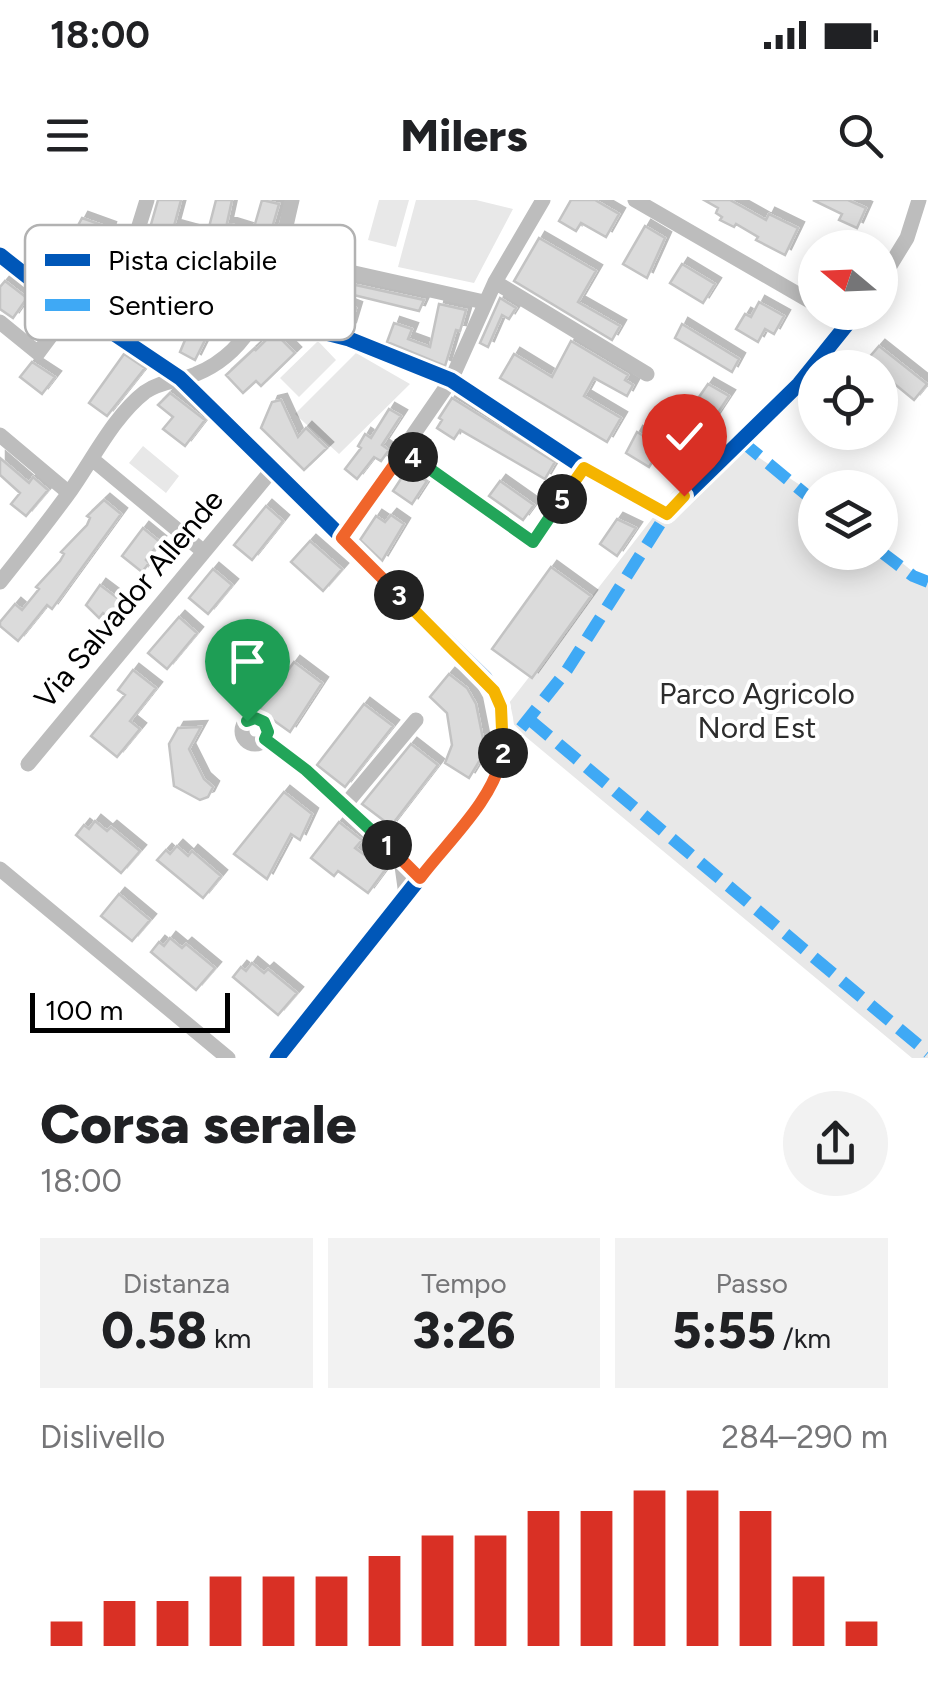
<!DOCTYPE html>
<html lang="it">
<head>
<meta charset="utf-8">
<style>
	body { margin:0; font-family:Figtree,sans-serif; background:#f2f2f2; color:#202124; height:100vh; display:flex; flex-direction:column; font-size:38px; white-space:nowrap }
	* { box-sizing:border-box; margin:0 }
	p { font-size:32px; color:#757577 }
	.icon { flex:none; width:55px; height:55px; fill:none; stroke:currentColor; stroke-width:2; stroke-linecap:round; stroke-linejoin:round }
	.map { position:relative; height:858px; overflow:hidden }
	.details { display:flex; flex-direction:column; background:#fff; flex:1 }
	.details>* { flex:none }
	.needle { width:65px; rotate:289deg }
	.fabs { position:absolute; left:798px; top:30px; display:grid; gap:20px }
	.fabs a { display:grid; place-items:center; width:100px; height:100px; border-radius:50%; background:#fff; box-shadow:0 5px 25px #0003; font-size:50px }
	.scale { position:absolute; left:30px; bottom:25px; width:200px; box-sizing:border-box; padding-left:10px; border:5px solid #000; border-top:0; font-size:28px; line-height:35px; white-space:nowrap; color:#000; -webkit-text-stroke:8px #fff; paint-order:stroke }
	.pin { position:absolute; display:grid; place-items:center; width:85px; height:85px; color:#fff; margin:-102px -42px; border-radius:50% 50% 50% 0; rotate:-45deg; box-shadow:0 0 10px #0007 }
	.pin .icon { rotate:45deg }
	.km { position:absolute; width:50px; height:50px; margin:-25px; border-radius:50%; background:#222; color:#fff; font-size:28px; line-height:50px; text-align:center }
	.round { display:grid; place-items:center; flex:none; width:105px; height:105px; border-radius:52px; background:#f2f2f2 }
	.summary { display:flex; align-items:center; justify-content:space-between; height:170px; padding:0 40px }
	h1 { font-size:55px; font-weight:800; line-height:75px }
	.metrics { display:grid; grid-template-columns:repeat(3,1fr); gap:15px; height:170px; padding:10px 40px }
	.metrics div { display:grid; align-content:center; border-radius:0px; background:#f2f2f2; text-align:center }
	.metrics b { font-size:50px; font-weight:800 }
	.metrics small { font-size:28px; font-weight:400 }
	.metrics p { font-size:28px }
	.chart { height:280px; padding:20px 40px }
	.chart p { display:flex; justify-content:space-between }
	.chart svg { width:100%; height:180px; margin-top:10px; stroke:#d93025; stroke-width:6 }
	.status { display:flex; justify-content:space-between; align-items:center; height:70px; padding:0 50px; background:#fff; direction:ltr }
	.status svg { height:28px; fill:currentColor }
	header { display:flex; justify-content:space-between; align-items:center; height:130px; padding:0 40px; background:#fff; font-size:45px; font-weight:800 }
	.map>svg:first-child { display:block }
</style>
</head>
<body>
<div class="status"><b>18:00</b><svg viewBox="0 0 49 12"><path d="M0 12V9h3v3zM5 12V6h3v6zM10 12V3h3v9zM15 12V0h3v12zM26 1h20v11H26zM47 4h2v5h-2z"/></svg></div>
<header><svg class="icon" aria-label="menu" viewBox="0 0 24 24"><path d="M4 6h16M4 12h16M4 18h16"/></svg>Milers<svg class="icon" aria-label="search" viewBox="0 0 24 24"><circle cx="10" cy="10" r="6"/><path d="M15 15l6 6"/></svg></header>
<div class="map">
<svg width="928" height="858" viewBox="0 0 928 858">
	<defs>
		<filter id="shadow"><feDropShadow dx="6" dy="-6" stdDeviation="0" flood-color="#0004"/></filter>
	</defs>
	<rect width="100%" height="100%" fill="#fff"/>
	<path fill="#e8e8e8" d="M379 0H409L396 47 368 40Z
		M416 0H476L513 9 474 83 398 67Z
		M318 141 336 160 299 197 280 178Z
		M356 153 410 184 339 254 295 214Z
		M731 239 815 295V352H880V345L928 384V858H912L526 537 502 512 672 293Z
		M143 246 179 276 166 293 129 263Z"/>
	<path fill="#dbdbdb" stroke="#c3c3c3" stroke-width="2.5" filter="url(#shadow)" d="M158 0H181L174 26 207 35 216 0H232L227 23 253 31 262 0 279 4 263 59H266L263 73 244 118 227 139 211 128 195 160 180 152 218 62 146 42Z
		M571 0H595L619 14 606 37 581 23 576 31 559 21Z
		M704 0H730L766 20 769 14 798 28 785 55 756 40 758 37 736 24 734 27 720 20 722 17 716 13 718 8Z
		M813 0H848L866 8 857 28 839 20 842 14Z
		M82 18 110 28 104 47 72 37Z
		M645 26 665 38 647 78 623 64Z
		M539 38 596 71 578 102 620 126 612 140 514 81Z
		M682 64 715 84 703 103 670 83Z
		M287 70 424 100 419 111 317 86 312 107 340 114 343 103 356 108 350 128 274 108Z
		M5 81 27 98 13 118 0 109V87Z
		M500 98 516 108 509 119 502 115 488 147 480 143Z
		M759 102 784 116 774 134 765 129 758 142 736 129 745 114 751 117Z
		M439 104 466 110 460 131 456 130 445 166 387 142 394 123 412 129 408 139 430 147Z
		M682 124 739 159 732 172 675 138Z
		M278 136 295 153 261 186 256 181 243 193 226 175 255 148 256 150 269 137Z
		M571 141 628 175 625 180 633 185 627 196 594 178 584 196 621 218 607 242 500 178 514 154 552 177Z
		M879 146 927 184 914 200 880 172V168L866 161Z
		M124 154 145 168 107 216 89 203Z
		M32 162 55 177 42 194 20 177Z
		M708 184 729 196 701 238 679 226Z
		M170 193 205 220 185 246 163 229 173 217 158 205Z
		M452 198 555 262 545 279 460 230 454 239 437 228 442 220 439 218Z
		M281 200 298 237 306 228 327 248 304 270 261 228 272 202Z
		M389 209 401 216 382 245 389 250 381 261 374 257 357 279 345 269 361 248 358 246 365 234 371 238Z
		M637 232 662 247 649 267 626 253Z
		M0 258 29 283 33 277 48 290 26 316 11 304 20 293 0 275Z
		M406 271 427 281 412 304 393 291Z
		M500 281 534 305 523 320 489 296Z
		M104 300 121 314 52 409 47 405 18 441 0 426V422L15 404 22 410 39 389 36 387 60 361 64 354 61 352 87 325 90 318 87 316Z
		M266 306 283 321 252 360 234 345Z
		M391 315 404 324 382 361 360 340 376 316 385 322Z
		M617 319 636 328 617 356 600 344Z
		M143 328 160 342 146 360 149 363 142 372 122 356Z
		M310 341 342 369 323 391 291 362Z
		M551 367 591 396 532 478 492 449Z
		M213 369 232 385 208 414 189 398Z
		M100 385 120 400 108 417 103 413 99 418 86 405Z
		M179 417 197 433 167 469 148 453Z
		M294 462 322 483 290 532 259 510Z
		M133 470 156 488 130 521 140 529 117 557 91 536 125 495 118 490Z
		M449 474 467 488 476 504 483 539V555L469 578 445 563 452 545 447 513 430 497Z
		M364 504 393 526 345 587 317 565Z
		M201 527 189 549 204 579 213 587 208 597 200 600 174 586 169 544 178 528Z
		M411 544 438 565 391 626 362 604Z
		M284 592 312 614 300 640 291 634 267 679 234 654Z
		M95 621 107 631 111 627 140 651 121 673 76 635 84 625 89 629Z
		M339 622 362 640 355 648 385 670 368 693 338 671 334 676 311 658Z
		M177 646 188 656 192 651 221 676 203 698 157 660 166 650 170 654Z
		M119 694 150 720 132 741 101 716Z
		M170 738 182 748 186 744 215 768 196 790 151 752 159 742 164 746Z
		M252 763 264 773 268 769 297 793 278 815 233 777 241 767 246 771Z"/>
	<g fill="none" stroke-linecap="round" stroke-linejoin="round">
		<path stroke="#bdbdbd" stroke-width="8" d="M128 53 189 71"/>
		<path stroke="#bdbdbd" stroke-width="15" d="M635 0 815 104
			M0 55 70 110 107 129 180 178 485 478C511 515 508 554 488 592L277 858
			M278 56 484 102
			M495 82 647 174
			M880 82 907 38 919 0
			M260 116 349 139 451 180 584 268 667 313 799 184 857 112
			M0 122 38 153 70 110
			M107 129 147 0
			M0 235 69 293
			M404 251 533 341 584 268
			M92 259 204 352
			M342 338 451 180 495 82 543 0
			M0 382C24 352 48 322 71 290 93 259 114 216 145 192 160 181 180 181 196 174 267 145 276 66 292 0
			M242 531a13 13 0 1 1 26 0a13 13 0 1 1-26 0Z
			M265 539 306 570 401 659
			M28 564 272 270
			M345 605 416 520
			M0 669 228 858
			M406 695 401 659 420 678"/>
		<path stroke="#3fa9f5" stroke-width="12" stroke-dasharray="25 12" stroke-linecap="butt" d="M740 240 815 302
			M880 351 913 376 928 382
			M530 520 928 853
			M521 528 567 470 667 313"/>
		<defs>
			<path id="cycleway" d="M0 55 70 110 107 129 180 178 485 478C511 515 508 554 488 592L277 858
				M260 116 349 139 451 180 584 268 667 313 799 184 857 112"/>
		</defs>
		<use href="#cycleway" stroke="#fff" stroke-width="21"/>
		<use href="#cycleway" stroke="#0057b8" stroke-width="15"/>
	</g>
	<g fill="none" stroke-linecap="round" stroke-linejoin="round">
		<defs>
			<path id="split-1" d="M247 521 255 518 264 522 268 532 265 539 306 570 387 645"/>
			<path id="split-2" d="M387 645 420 678C449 640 493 601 503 553"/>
			<path id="split-3" d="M399 395 494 491 501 507 503 553"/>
			<path id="split-4" d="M399 395 342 338 404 251 413 257"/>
			<path id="split-5" d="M413 257 533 342 562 299"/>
			<path id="split-6" d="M562 299 584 268 667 314 684 296"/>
		</defs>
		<use href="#split-1" stroke="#fff" stroke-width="20"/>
		<use href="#split-2" stroke="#fff" stroke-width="20"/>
		<use href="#split-3" stroke="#fff" stroke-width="20"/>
		<use href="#split-4" stroke="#fff" stroke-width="20"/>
		<use href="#split-5" stroke="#fff" stroke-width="20"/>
		<use href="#split-6" stroke="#fff" stroke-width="20"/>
		<use href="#split-1" stroke="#22a559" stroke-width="12"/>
		<use href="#split-2" stroke="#f0652b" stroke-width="12"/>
		<use href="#split-3" stroke="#f5b400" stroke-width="12"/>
		<use href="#split-4" stroke="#f0652b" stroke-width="12"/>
		<use href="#split-5" stroke="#22a559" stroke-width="12"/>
		<use href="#split-6" stroke="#f5b400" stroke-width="12"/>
	</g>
	<g text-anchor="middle" stroke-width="8" stroke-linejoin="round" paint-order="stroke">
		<g font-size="30" fill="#000" stroke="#fff">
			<text transform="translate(129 399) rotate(-50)" y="10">Via Salvador Allende</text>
		</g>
		<g font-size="30" fill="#2c2c2c" stroke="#fff">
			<text x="757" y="504">Parco Agricolo<tspan x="757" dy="34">Nord Est</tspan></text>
		</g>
	</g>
	<rect x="25" y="25" width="330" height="115" rx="15" fill="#fff" stroke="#b2b2b2" stroke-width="2.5"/>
	<rect x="45" y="54" width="45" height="12" fill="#0057b8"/>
	<rect x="45" y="99" width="45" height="12" fill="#3fa9f5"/>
	<g font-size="28" fill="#000">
		<text x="108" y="70">Pista ciclabile</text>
		<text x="108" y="115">Sentiero</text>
	</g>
</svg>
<div class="fabs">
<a><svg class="needle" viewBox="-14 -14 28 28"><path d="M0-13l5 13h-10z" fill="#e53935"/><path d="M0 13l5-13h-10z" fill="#757577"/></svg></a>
<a><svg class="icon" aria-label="locate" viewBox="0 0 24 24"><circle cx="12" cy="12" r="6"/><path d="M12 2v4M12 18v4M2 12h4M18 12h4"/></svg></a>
<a><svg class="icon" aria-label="layers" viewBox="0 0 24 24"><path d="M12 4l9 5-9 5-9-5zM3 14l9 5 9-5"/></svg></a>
</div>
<div class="scale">100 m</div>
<div class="pin" style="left:247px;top:521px;background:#1e9e55"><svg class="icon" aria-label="arrive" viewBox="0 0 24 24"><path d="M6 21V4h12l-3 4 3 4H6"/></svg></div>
<div class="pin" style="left:684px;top:296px;background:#d93025"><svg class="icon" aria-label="check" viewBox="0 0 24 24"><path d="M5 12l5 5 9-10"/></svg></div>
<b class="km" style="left:387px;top:645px">1</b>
<b class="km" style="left:503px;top:553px">2</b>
<b class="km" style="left:399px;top:395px">3</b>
<b class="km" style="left:413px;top:257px">4</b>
<b class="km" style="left:562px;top:299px">5</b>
</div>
<section class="details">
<div class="summary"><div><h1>Corsa serale</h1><p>18:00</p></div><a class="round"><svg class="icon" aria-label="share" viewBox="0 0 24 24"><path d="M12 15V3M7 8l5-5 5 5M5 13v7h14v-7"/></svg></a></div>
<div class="metrics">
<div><p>Distanza</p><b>0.58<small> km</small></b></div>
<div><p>Tempo</p><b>3:26</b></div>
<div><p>Passo</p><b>5:55<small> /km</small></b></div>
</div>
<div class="chart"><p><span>Dislivello</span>284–290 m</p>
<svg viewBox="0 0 160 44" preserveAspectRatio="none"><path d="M5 44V38M15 44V33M25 44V33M35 44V27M45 44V27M55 44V27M65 44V22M75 44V17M85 44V17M95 44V11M105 44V11M115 44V6M125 44V6M135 44V11M145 44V27M155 44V38"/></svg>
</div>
</section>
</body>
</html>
